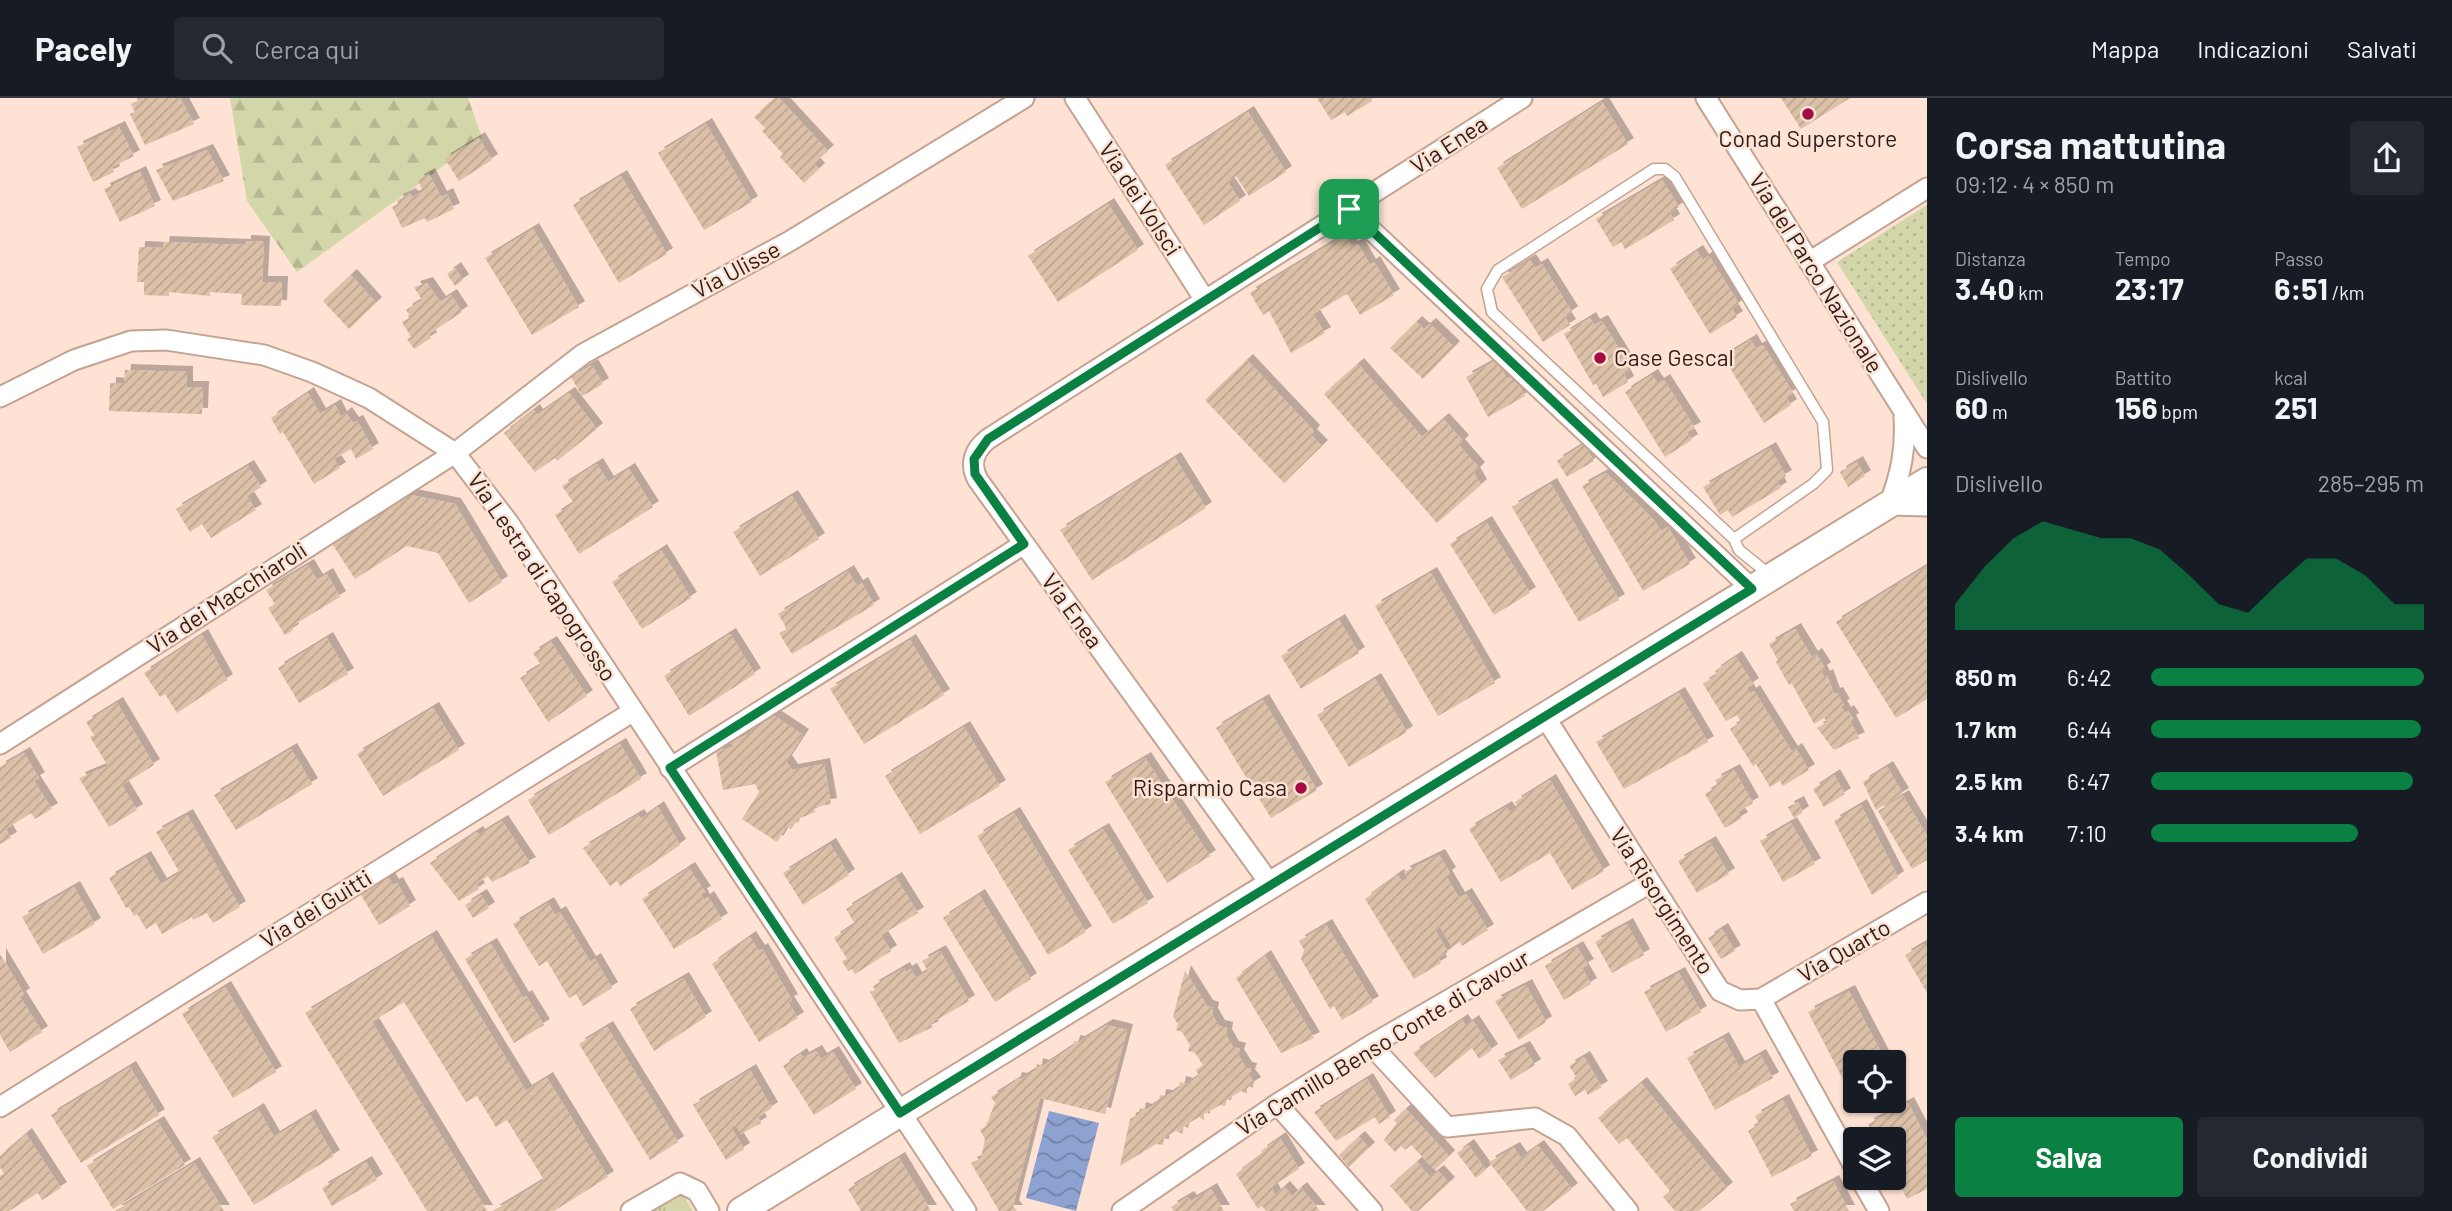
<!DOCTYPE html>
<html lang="it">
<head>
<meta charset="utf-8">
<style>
	body { margin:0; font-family:Barlow,sans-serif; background:#242831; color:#f1f3f6; height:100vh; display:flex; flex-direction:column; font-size:26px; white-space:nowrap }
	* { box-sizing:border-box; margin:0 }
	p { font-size:23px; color:#9ea1a6 }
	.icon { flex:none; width:38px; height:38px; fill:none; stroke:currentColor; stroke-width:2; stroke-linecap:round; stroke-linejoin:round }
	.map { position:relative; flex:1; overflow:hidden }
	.panel { display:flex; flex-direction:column; background:#171b24; width:525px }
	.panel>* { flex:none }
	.tools { position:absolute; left:1843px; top:952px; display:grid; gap:14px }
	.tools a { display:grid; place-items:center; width:63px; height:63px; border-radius:7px; background:#171b24; box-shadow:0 2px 5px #0004; font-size:35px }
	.pin { position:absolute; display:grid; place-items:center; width:60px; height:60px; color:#fff; margin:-30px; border-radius:14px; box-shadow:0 4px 10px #0006 }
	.round { display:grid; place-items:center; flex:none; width:74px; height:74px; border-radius:7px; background:#242831 }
	.overview { display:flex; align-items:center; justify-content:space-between; height:119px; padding:0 28px }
	h1 { font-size:38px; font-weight:700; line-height:52px }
	.metrics { display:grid; grid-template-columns:repeat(3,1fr); gap:10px; height:119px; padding:7px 28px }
	.metrics div { display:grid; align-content:center }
	.metrics b { font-size:30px; font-weight:700 }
	.metrics small { font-size:19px; font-weight:400 }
	.metrics p { font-size:19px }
	.chart { height:196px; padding:14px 28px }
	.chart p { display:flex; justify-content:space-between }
	.chart svg { width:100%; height:126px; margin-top:7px; fill:#0b8043; opacity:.7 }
	.primary-button { display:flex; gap:14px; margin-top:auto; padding:14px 28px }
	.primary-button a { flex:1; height:80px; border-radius:7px; background:#0b8043; color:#fff; font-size:28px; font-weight:700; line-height:80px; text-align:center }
	.primary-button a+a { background:#242831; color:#f1f3f6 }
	ul { padding:0 28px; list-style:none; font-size:23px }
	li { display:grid; grid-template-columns:112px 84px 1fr; align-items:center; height:52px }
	li i { height:18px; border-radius:9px; background:#0b8043 }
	header { display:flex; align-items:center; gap:42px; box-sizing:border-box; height:98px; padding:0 35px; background:#171b24; border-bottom:2px solid #363941 }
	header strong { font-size:33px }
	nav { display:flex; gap:38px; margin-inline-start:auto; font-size:24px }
	.search { width:490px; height:63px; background:#242831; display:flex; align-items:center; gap:18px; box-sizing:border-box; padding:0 24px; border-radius:7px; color:#9ea1a6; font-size:26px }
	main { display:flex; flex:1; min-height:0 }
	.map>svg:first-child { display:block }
</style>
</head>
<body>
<header>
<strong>Pacely</strong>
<div class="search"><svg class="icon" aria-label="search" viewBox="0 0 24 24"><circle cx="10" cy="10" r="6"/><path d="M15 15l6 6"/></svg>Cerca qui</div>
<nav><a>Mappa</a><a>Indicazioni</a><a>Salvati</a></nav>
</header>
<main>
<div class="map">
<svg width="1927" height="1113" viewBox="0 0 1927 1113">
	<defs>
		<pattern id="grass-tufts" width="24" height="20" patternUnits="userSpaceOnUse" patternTransform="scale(1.75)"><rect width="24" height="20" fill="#d3d6a8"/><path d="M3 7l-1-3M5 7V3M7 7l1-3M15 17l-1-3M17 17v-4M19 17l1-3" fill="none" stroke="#b5b790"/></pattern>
		<pattern id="forest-firs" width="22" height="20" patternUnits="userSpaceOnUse" patternTransform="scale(1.75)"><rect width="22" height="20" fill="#d3d6a8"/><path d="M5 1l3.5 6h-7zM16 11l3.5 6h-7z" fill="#b5b790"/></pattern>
		<pattern id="park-dots" width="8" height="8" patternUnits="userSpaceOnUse" patternTransform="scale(1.75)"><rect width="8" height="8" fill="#d3d6a8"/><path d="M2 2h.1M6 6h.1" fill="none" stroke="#b5b790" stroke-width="1.8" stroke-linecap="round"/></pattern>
		<pattern id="water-waves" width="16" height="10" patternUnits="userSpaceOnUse" patternTransform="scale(1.75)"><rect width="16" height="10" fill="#8da2d0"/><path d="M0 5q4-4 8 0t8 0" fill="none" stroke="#7383a8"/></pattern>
		<pattern id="building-hatch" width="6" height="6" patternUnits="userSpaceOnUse" patternTransform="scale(1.75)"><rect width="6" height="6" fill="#dcc0a8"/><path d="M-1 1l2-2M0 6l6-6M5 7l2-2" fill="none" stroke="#bda590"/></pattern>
		<filter id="shadow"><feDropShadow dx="6" dy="-6" stdDeviation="0" flood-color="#0004"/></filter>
	</defs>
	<rect width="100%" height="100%" fill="#fee2d3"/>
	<path fill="url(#grass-tufts)" d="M681 1094 693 1113H649Z"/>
	<path fill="url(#forest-firs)" d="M230 0H468L482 40 297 174 247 103Z"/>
	<path fill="url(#park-dots)" d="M1927 107V306L1837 164Z"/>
	<path fill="url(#water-waves)" d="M1049 1013 1099 1025 1076 1113 1026 1100Z"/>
	<path fill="url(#building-hatch)" filter="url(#shadow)" d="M142 0H180L194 26 145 47 130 16 135 14 131 6Z
		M775 0H779L828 53 814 65 819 71 804 85 780 59 783 56 762 33 765 30 754 19Z
		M1317 0H1370L1372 3 1347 18 1345 14 1331 22Z
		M1781 0H1850L1801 31Z
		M1602 4 1628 46 1522 111 1497 70Z
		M1248 14 1286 74 1249 98 1236 78 1228 84 1240 103 1204 127 1165 67Z
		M706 26 752 104 704 132 658 55Z
		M119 29 134 58 112 69 114 74 93 84 77 49Z
		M479 40 492 62 459 83 445 61Z
		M207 52 224 83 173 103 156 72Z
		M140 74 155 108 120 124 104 91Z
		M429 76 441 99 447 96 454 111 427 124 425 120 402 130 392 109 398 106 397 102 410 96 412 99 423 94 418 82Z
		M621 78 667 156 619 185 573 107Z
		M1662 82 1679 109 1670 115 1674 122 1625 151 1621 144 1613 149 1596 121Z
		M1108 106 1138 152 1058 204 1028 158Z
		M533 131 579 209 532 237 485 160Z
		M1345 137 1352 149 1358 146 1370 167 1374 164 1394 197 1360 217 1347 196 1313 216 1325 235 1291 255 1269 213 1263 217 1250 195Z
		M245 143 264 144 262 184H282L281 208 241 207 242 196 210 194V198L169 194V198L144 197V184H137L139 149 163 150 164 144 245 147Z
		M1697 153 1703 162 1709 158 1739 206 1732 211 1737 219 1710 236 1670 171Z
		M1530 162 1535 170 1542 166 1572 214 1565 219 1570 227 1543 244 1502 179Z
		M455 170 463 182 455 188 447 176Z
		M351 177 376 205 349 231 323 203Z
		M427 185 440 204 451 197 462 214 429 236 431 240 414 251 407 241 411 239 402 224 411 219 406 212 422 202 414 189Z
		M1590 220 1594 227 1602 223 1631 271 1624 276 1628 284 1603 299 1596 286 1593 287 1564 236Z
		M1416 224 1424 231 1430 226 1454 249 1423 281 1390 250Z
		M1751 242 1756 251 1763 247 1793 295 1786 299 1791 307 1764 325 1723 259Z
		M1247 262 1314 333 1311 337 1322 348 1284 385 1205 302Z
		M1497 262 1507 281 1513 277 1525 298 1488 319 1466 279Z
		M1358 266 1422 339 1443 321 1463 343 1459 347 1479 370 1474 375 1481 387 1437 425 1324 296Z
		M592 267 603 286 582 298 571 279Z
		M125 272 187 274V289H203L202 316 109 313 110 285 124 286Z
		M1652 277 1658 286 1664 282 1695 330 1687 334 1692 342 1665 359 1625 294Z
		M308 295 320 316 335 307 341 319 346 315 353 325 357 323 373 351 356 361 351 351 334 361 340 370 314 386 283 334 280 336 271 320Z
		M569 295 597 331 557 363 555 360 535 374 504 335 534 312 537 317Z
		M1584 346 1594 363 1567 379 1557 363Z
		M1770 350 1786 378 1777 383 1781 390 1732 419 1728 412 1720 417 1703 389Z
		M1175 360 1206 410 1092 482 1060 432Z
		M1857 364 1865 378 1848 389 1840 374Z
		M597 366 608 384 629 371 653 409 579 456 555 417 574 405 562 388Z
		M248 368 261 389 247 398 256 412 211 440 202 426 190 434 176 411Z
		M1606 375 1654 422 1661 433 1668 429 1690 466 1643 493 1582 388Z
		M1551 386 1619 502 1579 524 1512 409Z
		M406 396 455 406 502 484 469 505 438 455 407 448 355 481 331 444Z
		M792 398 819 441 760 478 733 434Z
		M1486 424 1530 495 1494 517 1450 446Z
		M661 452 691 500 642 531 612 484Z
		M308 467 317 482 327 476 340 499 292 528 293 532 285 537 268 510 275 506 266 492Z
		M1927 468V601L1896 620 1836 524Z
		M848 473 857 488 862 485 874 507 792 556 779 535 787 531 778 516Z
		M1431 475 1495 585 1438 618 1375 508Z
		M1339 522 1359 555 1301 591 1281 558Z
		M1795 531 1812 559 1816 556 1825 570 1821 573 1824 579 1827 577 1834 596 1837 595 1844 607 1841 608 1845 615 1848 613 1853 621 1850 623 1859 640 1834 652 1817 630 1827 624 1824 620 1814 626 1792 586 1789 587 1776 564 1778 562 1769 546Z
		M730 536 755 576 689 618 664 578Z
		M202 537 227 582 177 615 165 596 160 599 144 575Z
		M327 540 348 576 299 605 278 570Z
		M910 542 944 597 864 646 830 591Z
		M551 544 587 598 548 624 520 580 541 567 533 555Z
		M1736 559 1753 586 1747 590 1750 596 1754 593 1792 654 1796 651 1809 672 1783 688 1780 683 1770 689 1756 666 1753 668 1730 631 1741 624 1737 617 1726 623 1703 586 1717 577 1715 573Z
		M1375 581 1407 634 1349 669 1317 617Z
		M1679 595 1708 644 1624 691 1596 644Z
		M1263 602 1317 692 1271 720 1216 630Z
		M117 605 154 667 122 687 137 712 109 729 79 680 108 668 90 639 94 637 86 624Z
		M433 610 459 652 383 698 357 656Z
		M770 615 803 637 786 663 792 672 824 666 831 706 814 709 815 714 798 721 791 731 787 728 777 744 742 721 759 694 755 686 723 692 716 653 733 649 731 643 749 636 755 627 759 630Z
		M964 629 1000 688 920 736 885 678Z
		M620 646 641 681 549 737 528 702Z
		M291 651 312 686 236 732 214 697Z
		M24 655 39 680 34 683 52 711 35 721 31 715 6 731 11 740 0 746V669Z
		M1145 660 1210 758 1167 785 1105 684Z
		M1887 669 1903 696 1876 712 1863 684Z
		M1734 672 1753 705 1738 714 1742 720 1725 730 1705 696 1718 688 1715 682Z
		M1834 677 1845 696 1824 709 1813 691Z
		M1550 682 1604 773 1572 792 1550 755 1501 784 1469 731 1506 709 1509 714 1518 709 1515 704Z
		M1903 698 1927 738V762L1912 771 1878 713Z
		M1798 704 1803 714 1794 720 1788 709Z
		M1861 707 1898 779 1872 797 1834 723Z
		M658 709 680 747 620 788 617 783 610 788 583 750 638 717 641 721Z
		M1014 715 1086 834 1048 857 977 738Z
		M187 717 240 809 213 825 207 815 193 822 192 819 162 836 156 825 146 831 137 816 134 818 129 809 126 810 109 780 145 759 161 786 180 775 156 734Z
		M502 723 530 765 492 784 488 778 476 786 479 791 459 803 430 765 477 734 479 737Z
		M1791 725 1815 766 1783 784 1760 743Z
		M1103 731 1148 805 1113 826 1068 752Z
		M1710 744 1729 776 1697 795 1678 763Z
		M830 746 849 777 803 807 783 775Z
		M1439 757 1450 775 1446 778 1459 800 1466 796 1488 832 1462 848 1460 844 1452 849 1440 829 1435 832 1448 854 1439 860 1441 865 1414 881 1365 801 1398 777 1402 784 1408 780 1404 774Z
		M689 770 705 794 701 796 704 802 708 799 722 821 674 851 642 801Z
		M386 775 393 787 397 785 410 808 379 827 358 792Z
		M896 780 918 815 881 837 891 853 855 876 852 871 848 873 842 863 847 861 834 840 855 826 846 811Z
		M74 789 95 826 43 856 22 819Z
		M481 797 489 810 473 820 465 807Z
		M979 797 1031 881 995 904 943 820Z
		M548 805 555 817 560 814 590 864 595 861 612 890 583 908 576 896 569 900 547 863 539 868 513 826Z
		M1627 826 1644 857 1612 875 1595 844Z
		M1326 827 1373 904 1342 922 1334 908 1330 911 1301 861 1304 852 1299 843Z
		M1722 831 1735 853 1721 861 1708 840Z
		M431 838 526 993 547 980 608 1079 554 1113H493L544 1082 507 1022 496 1029 477 998 466 1004 404 904 372 924 487 1113H427L305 915Z
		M750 839 759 853 762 851 792 902 788 904 798 920 759 944 712 866Z
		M491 846 523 900 526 898 544 927 514 945 465 861Z
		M1924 846 1927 850V895L1905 857Z
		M1577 849 1588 867 1582 870 1591 886 1564 902 1545 868Z
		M940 853 969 903 930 926 933 929 899 945 870 894 875 892 873 888 904 870 906 874 911 871 916 880 928 873 922 863Z
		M0 856 24 896 20 899 42 934 10 954 0 937Z
		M1265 858 1314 940 1281 955 1236 880Z
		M1185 873 1207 908 1213 910 1212 916 1219 928 1227 930 1226 937 1233 949 1240 951 1238 957 1246 970 1251 971 1249 977 1255 985 1247 990V996L1241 993 1227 1002 1225 1008 1220 1007 1204 1016V1022L1199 1019 1184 1028 1182 1036 1176 1033 1164 1040 1163 1047 1156 1046 1120 1068 1130 1021 1139 1016 1140 1010 1146 1012 1159 1003 1160 997 1167 998 1179 990 1180 984 1187 986 1199 978 1196 972 1203 967 1195 955 1188 953 1190 947 1182 934 1176 932 1178 926 1173 919Z
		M1679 875 1701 914 1666 934 1644 894Z
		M683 880 706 919 654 953 630 911Z
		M1526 887 1546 924 1519 942 1495 903Z
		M225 889 276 974 233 1000 182 916Z
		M1849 893 1886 964H1855V985L1847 989 1808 914Z
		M1462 922 1466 928 1473 923 1492 952 1479 961 1472 950 1435 980 1413 955Z
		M1107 927 1127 932 1105 1016 1040 1000 1013 1108 1017 1113H999L971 1065 981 1060 985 1041 980 1032 986 1028 995 1005 991 999 1015 984 1016 980 1021 981 1036 972 1037 966 1043 968 1073 948 1074 943 1079 944Z
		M607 929 678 1044 650 1062 579 946Z
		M1723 940 1739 969 1760 957 1773 980 1715 1012 1687 960Z
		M1524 949 1535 967 1511 982 1498 962Z
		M816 953 821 961 833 954 856 991 814 1017 783 968 801 956 803 960Z
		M1584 959 1602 989 1588 997 1585 992 1575 998 1568 986 1577 980 1569 968Z
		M130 969 159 1017 81 1065 51 1017Z
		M750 972 772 1010 758 1019 761 1025 741 1036 736 1027 731 1029 744 1051 726 1062 693 1007Z
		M1367 981 1390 1019 1379 1026 1375 1019 1336 1043 1314 1014Z
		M1641 985 1727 1090 1699 1113H1675L1663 1099 1670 1093 1627 1040 1619 1046 1598 1020Z
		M1783 1002 1812 1058 1772 1079 1748 1033 1759 1026 1755 1018Z
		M1908 1005 1927 1041V1091L1907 1101 1894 1075V1041H1876L1868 1026Z
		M258 1011 274 1039 310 1017 334 1058 254 1107 212 1039Z
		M1406 1011 1449 1058 1435 1072 1411 1047 1405 1052 1401 1048 1395 1054 1384 1042 1397 1025 1394 1022Z
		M158 1024 185 1067 113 1111 87 1068Z
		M26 1036 61 1090 42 1102 38 1095 9 1113H0V1078L4 1076 0 1069V1058Z
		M1359 1039 1369 1050 1349 1069 1339 1057Z
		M1280 1040 1299 1071 1271 1089 1275 1097 1284 1089 1292 1098 1301 1090 1320 1113H1266L1262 1108 1258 1111 1236 1076 1263 1056 1261 1053Z
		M1468 1047 1486 1072 1476 1080 1457 1055Z
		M1538 1048 1572 1091 1543 1113H1527L1489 1064 1514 1050 1521 1060Z
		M899 1060 931 1113H861L848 1091Z
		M366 1064 377 1082 332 1108 322 1090Z
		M1417 1064 1430 1079 1438 1073 1449 1085 1418 1113H1412L1390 1088Z
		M194 1065 224 1113H115Z
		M1833 1083 1849 1113H1794L1790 1106Z
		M1211 1091 1224 1113H1174L1171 1109 1188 1099 1191 1103Z"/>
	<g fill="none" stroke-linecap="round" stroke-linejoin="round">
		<defs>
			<path id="lane" d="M1734 441 1813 386 1827 372 1823 324 1675 79 1665 71H1654L1498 172 1487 191 1492 214 1734 441 1739 452 1771 478"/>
			<path id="street" d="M1075 0 1205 202
				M1706 0 1927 350
				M1349 111 1752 491
				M1809 164 1927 90
				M0 299 74 262 131 243 166 242 264 257 312 274 369 300 455 355 508 424 966 1113
				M1904 319C1906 351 1901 376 1889 407L1927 408
				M1545 619 1720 893 1740 902 1761 901 1855 1070
				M0 646 455 355 583 256 790 143 1024 0
				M670 670 1024 446
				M1271 787 978 382C969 366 974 352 988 341L1522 0
				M1761 901 1927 804
				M1371 947 1447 1029 1535 1020 1567 1038 1628 1113
				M1277 1006 1372 1113
				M0 1009 632 614
				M1860 1080 1879 1113
				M631 1113 680 1085 697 1093 709 1113
				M1122 1113 1277 1006 1371 947 1650 785"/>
			<path id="secondary" d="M741 1113 1927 383"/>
		</defs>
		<use href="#lane" stroke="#c4a392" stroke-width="13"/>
		<use href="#street" stroke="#c4a392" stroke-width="23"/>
		<use href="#secondary" stroke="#c4a392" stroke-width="30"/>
		<use href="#lane" stroke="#fff" stroke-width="10"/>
		<use href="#street" stroke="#fff" stroke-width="19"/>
		<use href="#secondary" stroke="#fff" stroke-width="26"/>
	</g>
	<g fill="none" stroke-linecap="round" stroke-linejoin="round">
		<defs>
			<path id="route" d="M1349 111 1752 491 900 1015 670 670 1024 446 975 376 974 361 988 341Z"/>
		</defs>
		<use href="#route" stroke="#fff" stroke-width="14"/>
		<use href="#route" stroke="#0b8043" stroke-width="9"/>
	</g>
	<g fill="#a40b42" stroke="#fee2d3" stroke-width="2.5">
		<circle cx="1808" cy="16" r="7"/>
		<circle cx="1600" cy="260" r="7"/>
		<circle cx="1301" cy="690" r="7"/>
	</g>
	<g text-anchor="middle" stroke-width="5" stroke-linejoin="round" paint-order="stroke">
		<g font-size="23" fill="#2b1e18" stroke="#fee2d3">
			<text x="1808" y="49">Conad Superstore</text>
			<text x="1614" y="268" text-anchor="start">Case Gescal</text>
			<text x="1287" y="698" text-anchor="end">Risparmio Casa</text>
		</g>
		<g font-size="23" fill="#2b1e18" stroke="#fee2d3">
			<text transform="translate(1449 47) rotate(-33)" y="8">Via Enea</text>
			<text transform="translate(1140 101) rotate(57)" y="8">Via dei Volsci</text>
			<text transform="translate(736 172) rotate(-28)" y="8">Via Ulisse</text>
			<text transform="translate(1816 175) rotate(58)" y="8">Via del Parco Nazionale</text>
			<text transform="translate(542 479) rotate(56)" y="8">Via Lestra di Capogrosso</text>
			<text transform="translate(227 500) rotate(-33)" y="8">Via dei Macchiaroli</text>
			<text transform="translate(1072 513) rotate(54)" y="8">Via Enea</text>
			<text transform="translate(1662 803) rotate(57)" y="8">Via Risorgimento</text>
			<text transform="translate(316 811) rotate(-32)" y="8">Via dei Guitti</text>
			<text transform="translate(1844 853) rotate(-30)" y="8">Via Quarto</text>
			<text transform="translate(1383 945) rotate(-31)" y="8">Via Camillo Benso Conte di Cavour</text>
		</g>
	</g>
</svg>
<div class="tools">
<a><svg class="icon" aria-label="locate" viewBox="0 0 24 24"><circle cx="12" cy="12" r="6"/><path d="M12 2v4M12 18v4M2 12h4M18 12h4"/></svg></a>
<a><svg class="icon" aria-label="layers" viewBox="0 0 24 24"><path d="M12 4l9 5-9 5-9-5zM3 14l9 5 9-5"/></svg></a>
</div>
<div class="pin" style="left:1349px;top:111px;background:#1e9e55"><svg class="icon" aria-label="arrive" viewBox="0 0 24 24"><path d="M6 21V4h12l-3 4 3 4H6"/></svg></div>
</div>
<section class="panel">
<div class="overview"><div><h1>Corsa mattutina</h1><p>09:12 · 4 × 850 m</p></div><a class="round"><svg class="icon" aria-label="share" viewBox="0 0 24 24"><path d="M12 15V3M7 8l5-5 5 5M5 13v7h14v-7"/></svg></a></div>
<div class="metrics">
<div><p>Distanza</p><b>3.40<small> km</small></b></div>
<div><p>Tempo</p><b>23:17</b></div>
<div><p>Passo</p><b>6:51<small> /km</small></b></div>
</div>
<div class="metrics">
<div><p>Dislivello</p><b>60<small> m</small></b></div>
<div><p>Battito</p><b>156<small> bpm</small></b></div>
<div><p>kcal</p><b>251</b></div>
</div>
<div class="chart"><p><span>Dislivello</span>285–295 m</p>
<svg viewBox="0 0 160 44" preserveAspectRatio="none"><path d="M0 44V35L10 22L20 12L30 6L40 9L50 12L60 12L70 16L80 25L90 35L100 38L110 28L120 19L130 19L140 25L150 35L160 35V44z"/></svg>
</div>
<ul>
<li><b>850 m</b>6:42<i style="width:100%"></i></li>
<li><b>1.7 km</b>6:44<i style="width:99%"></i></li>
<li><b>2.5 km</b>6:47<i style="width:96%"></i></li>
<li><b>3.4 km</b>7:10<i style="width:76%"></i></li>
</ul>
<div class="primary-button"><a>Salva</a><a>Condividi</a></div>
</section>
</main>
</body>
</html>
